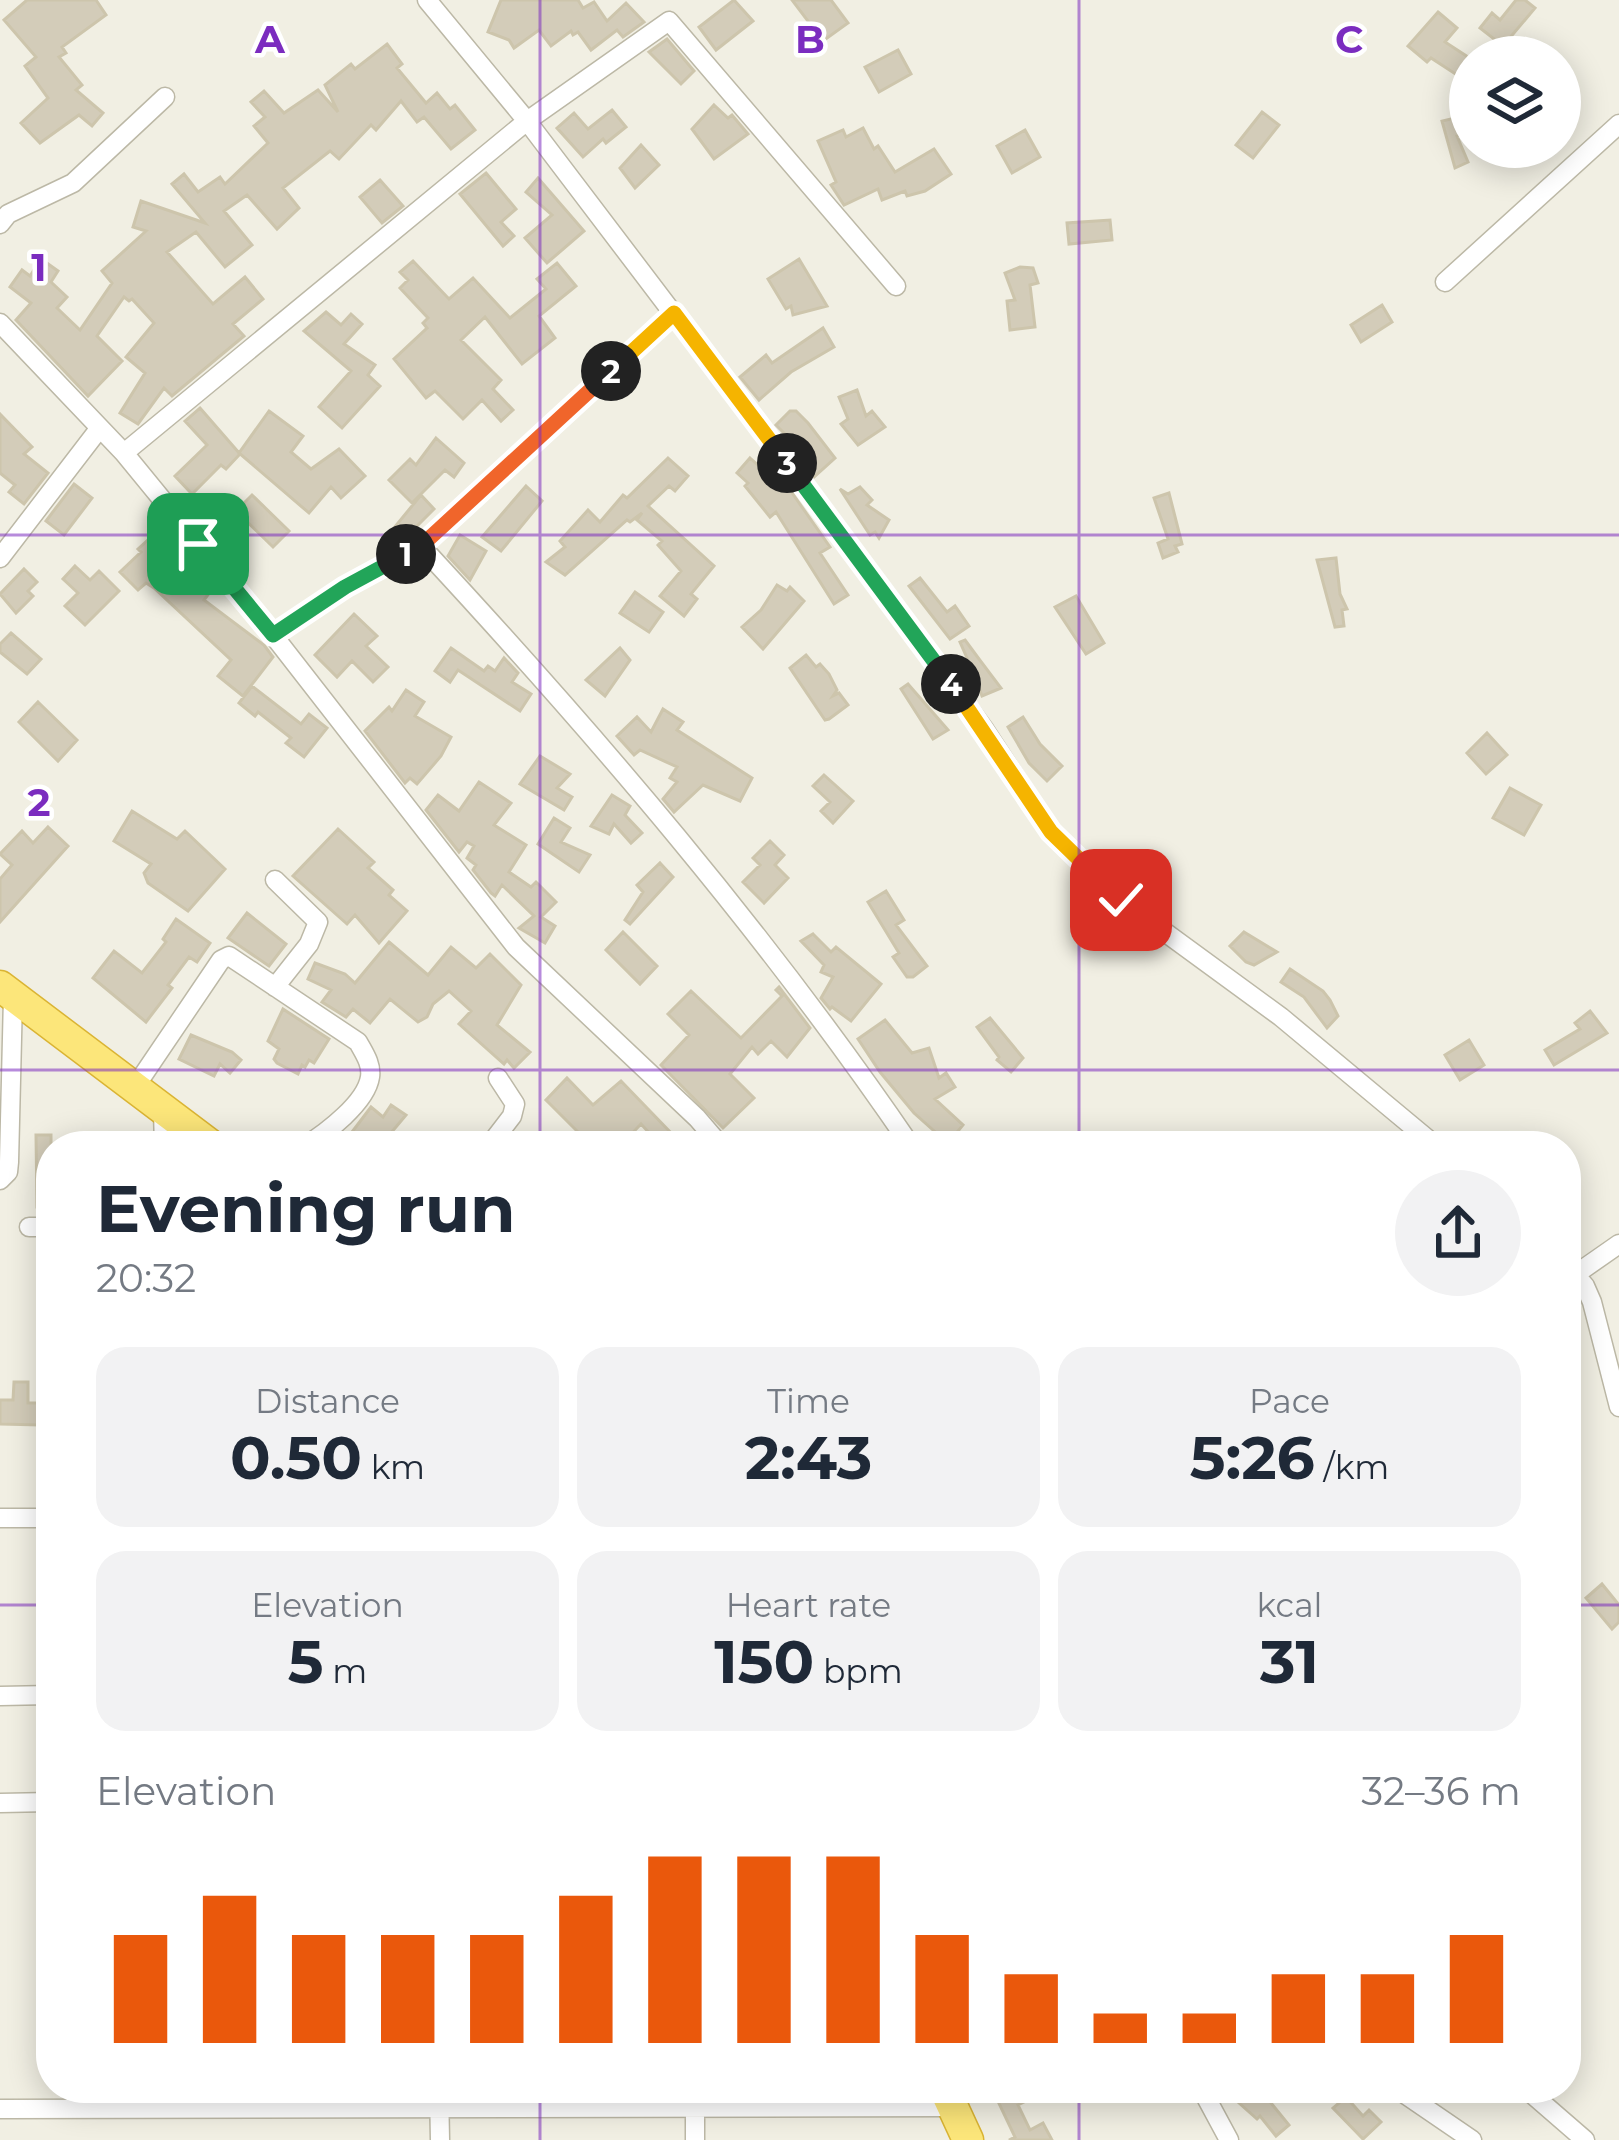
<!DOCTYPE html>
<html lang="en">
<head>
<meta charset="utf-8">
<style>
	body { margin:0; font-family:Montserrat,sans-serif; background:#f2f2f3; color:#1f2937; height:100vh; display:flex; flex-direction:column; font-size:45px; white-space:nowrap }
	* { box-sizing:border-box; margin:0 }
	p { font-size:39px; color:#747a83 }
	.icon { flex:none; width:66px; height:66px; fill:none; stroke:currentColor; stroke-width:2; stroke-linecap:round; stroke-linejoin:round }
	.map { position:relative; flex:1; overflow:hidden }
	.panel { position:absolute; left:36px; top:1131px; width:1545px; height:972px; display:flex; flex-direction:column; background:#fff; border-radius:48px; box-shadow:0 6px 30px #0003 }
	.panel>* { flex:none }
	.buttons { position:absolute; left:1449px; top:36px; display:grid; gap:24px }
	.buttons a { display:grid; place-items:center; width:132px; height:132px; border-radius:50%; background:#fff; box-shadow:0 6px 30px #0003; font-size:60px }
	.pin { position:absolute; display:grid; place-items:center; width:102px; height:102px; color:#fff; margin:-51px; border-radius:24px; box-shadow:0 6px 18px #0006 }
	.km { position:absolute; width:60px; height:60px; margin:-30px; border-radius:50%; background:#222; color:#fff; font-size:33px; line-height:60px; text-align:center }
	.round { display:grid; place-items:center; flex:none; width:126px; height:126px; border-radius:63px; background:#f2f2f3 }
	.summary { display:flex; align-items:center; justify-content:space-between; height:204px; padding:0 60px }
	h1 { font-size:66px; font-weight:700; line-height:90px }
	.stats { display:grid; grid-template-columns:repeat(3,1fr); gap:18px; height:204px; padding:12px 60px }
	.stats div { display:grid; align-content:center; border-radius:30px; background:#f2f2f3; text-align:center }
	.stats b { font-size:60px; font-weight:700 }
	.stats small { font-size:33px; font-weight:400 }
	.stats p { font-size:33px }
	.chart { height:336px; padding:24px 60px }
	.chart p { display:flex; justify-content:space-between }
	.chart svg { width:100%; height:216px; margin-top:12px; stroke:#ea580c; stroke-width:6 }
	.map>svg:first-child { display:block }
</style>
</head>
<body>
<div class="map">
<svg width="1619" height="2140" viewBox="0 0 1619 2140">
	<rect width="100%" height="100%" fill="#f1efe3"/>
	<path fill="#d3ccb9" stroke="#cdc5ac" stroke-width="3" d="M27 0H96L106 15 62 47 66 53 59 57 82 85 76 90 103 113 92 126 79 115 40 143 21 123 48 98 25 66 36 57 4 20Z
		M501 0H578L583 8 594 2 607 21 626 3 644 22 623 37 617 30 591 50 578 32 573 35 571 31 551 46 539 30 514 48 509 40 488 32Z
		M734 0 753 21 716 50 699 27Z
		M792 0H831L848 23 823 41Z
		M1516 0H1525L1535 8 1503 46 1480 28 1492 13 1500 20Z
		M1438 12 1457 28 1445 42 1468 57 1457 75 1431 58 1427 62 1408 46Z
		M667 39 694 71 681 84 649 52Z
		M387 44 402 64 397 68 426 103 437 93 450 109 455 105 475 130 451 149 424 117 417 122 401 101 376 130 371 125 339 159 330 151 283 188 299 208 277 229 247 195 224 211 252 245 225 267 196 232 167 252 213 304 245 277 263 299 233 324 244 336 172 396 164 388 138 424 120 413 145 373 126 357 154 323 132 299 129 301 124 297 97 336 122 361 88 396 16 320 31 303 10 287 22 270 30 276 41 259 58 271 51 282 67 297 57 308 80 330 112 283 102 271 146 231 133 227 141 201 205 223 172 184 184 174 198 192 220 177 225 184 268 143 254 126 265 117 251 102 264 91 284 113 318 90 338 112 325 85 351 64 355 69Z
		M898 50 911 74 879 92 865 67Z
		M714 105 728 118 732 115 748 134 714 159 692 129Z
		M612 110 626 127 606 143 603 139 583 157 557 128 574 113 588 129Z
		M1262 112 1279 125 1253 158 1236 145Z
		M1464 116 1469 133 1457 136 1468 162 1455 168 1442 121Z
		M863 128 874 149 878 146 895 172 934 149 951 174 925 191 907 196 905 191 882 200 878 189 844 205 831 185 836 182 818 141 843 130 846 137Z
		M1025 130 1040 157 1012 173 997 146Z
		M641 145 659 165 635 188 620 168Z
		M486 173 516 209 501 222 514 236 503 246 460 194Z
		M538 178 584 231 547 263 525 238 552 215 526 192Z
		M380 180 403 206 382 223 360 197Z
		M1110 220 1112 240 1069 244 1067 223Z
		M799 259 827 306 793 315 791 306 786 309 768 279Z
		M413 261 449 299 473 278 510 318 546 289 537 279 557 263 576 286 539 316 555 338 522 364 485 317 461 340 501 380 493 389 513 410 501 421 482 400 463 419 435 391 426 398 394 359 427 328 423 323 428 318 400 288 408 280 400 272Z
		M1020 267 1033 268 1038 283 1030 285 1035 327 1010 330 1007 301 1015 300 1005 273Z
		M1382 305 1392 322 1361 342 1351 325Z
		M326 312 341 325 351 314 362 324 344 344 375 365 368 375 380 386 342 428 319 407 351 371 304 331Z
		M823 328 834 347 791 372 759 400 740 377 766 355 772 363Z
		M857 390 866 416 872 411 885 427 858 445 841 424 848 419 839 397Z
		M200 408 240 454 226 469 221 465 192 494 175 476 207 445 185 421Z
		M269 411 303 436 291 452 311 469 339 449 365 476 341 498 331 487 309 513 239 453Z
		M790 411H796L808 423 835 458 814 477 804 463 807 460 802 451 776 425Z
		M0 414 32 447 24 454 48 473 24 504 9 492 15 485 0 473Z
		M436 438 464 463 454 477 445 470 412 503 389 480 410 459 416 465Z
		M668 458 688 476 675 491 669 486 648 506 714 566 691 594 697 599 684 616 660 596 681 571 658 545 662 541 637 520 642 513 630 522 627 520 565 575 546 562 565 547 560 541 588 510 600 522 623 495 627 498Z
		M750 458 778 483 783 480 830 547 820 553 848 595 834 604 776 512 770 517 745 486 748 483 737 473Z
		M74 484 92 498 64 535 46 521Z
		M526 486 542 501 501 551 482 537Z
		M860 487 872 500 867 505 889 520 879 538 875 532 870 535 840 489 848 494Z
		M1169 493 1182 544 1175 546 1178 552 1163 558 1158 543 1168 539 1154 498Z
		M252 495 289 531 273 547 236 511Z
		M421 495 434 509 402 541 389 534Z
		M163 531 176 545 172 549 182 559 179 562 213 588 204 600 264 645 273 657 243 696 218 676 231 660 154 588 146 583 138 590 120 572 141 552 138 549 148 540 152 543Z
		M460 535 486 551 470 580 448 556Z
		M1336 558 1340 594 1347 609 1342 610 1344 626 1335 627 1317 560Z
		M75 566 90 580 99 571 119 591 85 625 65 606 78 593 63 579Z
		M24 569 37 582 28 591 33 596 16 613 0 594Z
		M920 578 947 612 955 606 969 626 950 639 909 586Z
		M777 585 787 591 790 587 804 601 763 649 742 627 761 610Z
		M635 592 663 612 649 632 620 613Z
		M1076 596 1104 643 1086 654 1055 607Z
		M354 614 377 636 366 646 388 667 373 682 352 661 337 677 315 655Z
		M11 633 41 659 27 674 0 652V644Z
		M965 640 979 659 1001 688 982 696 976 680 972 684 958 665 967 658 960 642Z
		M451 648 484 671 488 666 495 671 504 658 518 673 512 682 531 694 520 711 458 670 450 682 435 671Z
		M620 648 630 660 605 696 586 680Z
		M806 655 816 667 820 664 829 674 837 690 833 696 839 693 848 705 829 719 825 720 790 668Z
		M908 684 948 730 933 739 901 689Z
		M252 686 301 724 309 714 327 728 304 757 286 743 291 738 258 712 255 716 239 703Z
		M406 690 424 702 415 716 451 737 441 756 417 784 410 778 405 783 365 731 389 707 392 711Z
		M38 702 77 740 58 761 19 722Z
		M663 709 683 722 677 730 752 778 740 801 703 785 674 812 663 799 677 782 670 778 677 767 640 750 634 755 617 736 637 717 651 732Z
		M1023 717 1040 744 1062 766 1047 781 1029 763 1008 727Z
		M1487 733 1507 755 1486 774 1467 753Z
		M540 756 570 774 557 788 572 797 564 810 520 784Z
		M824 775 853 801 833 823 821 811 830 802 813 786Z
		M479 782 511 803 494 825 526 845 509 872 531 887 536 882 556 902 541 917 555 926 545 943 519 928 534 916 502 885 495 896 491 893 473 870 476 865 467 858 474 846 467 842 459 852 426 810 438 795 459 811Z
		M1510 788 1541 805 1524 835 1493 818Z
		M612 795 630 806 625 815 642 833 631 843 614 824 609 834 591 826Z
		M132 811 177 839 185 831 225 869 188 911 148 883 144 873 151 864 114 841Z
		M554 818 570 828 561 842 590 855 579 872 538 844Z
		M48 827 68 846 0 922V879L12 865 0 854 22 831 33 843Z
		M338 829 374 862 368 868 393 890 389 895 407 911 379 943 355 915 347 924 293 876Z
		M770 841 784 855 775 865 788 878 764 903 743 882 760 865 753 858Z
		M660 863 673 877 630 924 625 920 643 892 637 885Z
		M886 891 904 920 896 925 927 966 913 977H907L893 957 899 953 868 902Z
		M247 913 286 944 269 966 228 938Z
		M176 919 210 943 197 962 189 957 168 985 172 988 146 1022 93 978 114 951 142 973 166 942 163 939Z
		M623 932 657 966 640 984 606 950Z
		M1244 932 1277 952 1254 965 1246 962 1230 946Z
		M813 934 831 952 836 947 881 984 851 1021 832 1007 830 1009 821 998 833 977 821 972 824 965 801 941Z
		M389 942 428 975 451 947 476 968 490 954 521 985 497 1025 530 1052 514 1068 507 1060 504 1064 459 1024 471 1011 449 991 433 1004 427 1017 418 1022 390 999 370 1023 353 1009 346 1017 322 1002 331 990 308 979 315 963 345 974 355 983Z
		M1290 969 1323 991 1330 1000 1338 1016 1327 1028 1304 997 1281 982Z
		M779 987 810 1028 787 1057 771 1041 758 1054 752 1047 730 1074 754 1098 723 1128 661 1065 689 1035 668 1014 691 991 741 1038 782 996 776 990Z
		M283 1009 329 1039 314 1063 309 1060 305 1067 302 1065 298 1074 277 1063 274 1059 279 1049 268 1041Z
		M1590 1011 1607 1033 1554 1065 1545 1050 1580 1029 1575 1023Z
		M990 1018 1023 1058 1011 1072 997 1060 999 1057 977 1027Z
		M885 1020 912 1053 929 1048 939 1078 946 1073 955 1087 935 1099 963 1125 958 1131 970 1146H951L914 1113 880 1072 858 1039Z
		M191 1035 232 1052 241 1060 230 1073 220 1064 214 1076 179 1059Z
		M1469 1040 1484 1065 1460 1080 1445 1055Z
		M567 1078 593 1105 621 1081 673 1135 661 1146 641 1124 620 1146H575L583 1137 546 1100Z
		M391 1105 406 1115 380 1146H351L355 1140 349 1136 371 1107 383 1117Z
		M36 1135H51V1207H37Z
		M14 1382H28V1403H39V1425L0 1424V1400H13Z
		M1602 1584 1619 1605V1622L1612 1629 1586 1598Z
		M1010 2088H1052L1018 2105 1030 2130 1043 2123 1052 2140H1009L1015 2137 995 2095Z
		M1253 2088H1262L1274 2099 1271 2103 1289 2125 1276 2136 1260 2116 1257 2119 1239 2103Z
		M1346 2097 1363 2116 1369 2110 1381 2122 1363 2139 1333 2108Z"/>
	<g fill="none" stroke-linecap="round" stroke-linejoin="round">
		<defs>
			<path id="minor" d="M427 0 527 121 817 503 984 729 1051 832 1121 900 1281 1017 1436 1146
				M0 224 8 214 73 183 165 97
				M1445 282 1619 124
				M0 323 124 453 273 635 516 947 697 1118 721 1146
				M124 453 527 121 669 21 896 286
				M421 546C597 736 765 932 911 1146
				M0 558 99 429
				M273 635 345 587 421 546 674 313
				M275 880 318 922 309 944 275 987
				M133 1090 221 960 229 956 358 1042C364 1053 372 1064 370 1077 366 1103 326 1133 305 1146
				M163 1112 164 1146
				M489 1146 512 1116 515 1104 498 1078
				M0 1180 8 1172 9 1162 13 997
				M29 1227H51
				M1566 1264 1585 1286 1592 1302 1619 1407
				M1576 1274 1619 1244
				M0 1518H51
				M0 1696 51 1695
				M0 1803 51 1802
				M439 2088 440 2140
				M1201 2088 1229 2140
				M1396 2088 1472 2140
				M1525 2088 1585 2140
				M695 2105V2140
				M0 2109 954 2107"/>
			<path id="trunk" d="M0 986 212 1146
				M944 2088 968 2140"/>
		</defs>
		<use href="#minor" stroke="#bcb8a6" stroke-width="21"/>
		<use href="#trunk" stroke="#dab434" stroke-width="33"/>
		<use href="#minor" stroke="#fff" stroke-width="18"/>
		<use href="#trunk" stroke="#fce67a" stroke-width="30"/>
	</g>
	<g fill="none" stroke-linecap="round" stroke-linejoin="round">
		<defs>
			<path id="split-1" d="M198 544 273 635 345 587 406 554"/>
			<path id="split-2" d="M406 554 421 546 611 371"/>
			<path id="split-3" d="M611 371 674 313 787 463"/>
			<path id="split-4" d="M787 463 951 684"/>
			<path id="split-5" d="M951 684 1051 832 1121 900"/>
		</defs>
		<use href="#split-1" stroke="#fff" stroke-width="24"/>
		<use href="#split-2" stroke="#fff" stroke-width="24"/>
		<use href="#split-3" stroke="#fff" stroke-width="24"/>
		<use href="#split-4" stroke="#fff" stroke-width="24"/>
		<use href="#split-5" stroke="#fff" stroke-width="24"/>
		<use href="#split-1" stroke="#22a559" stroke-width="15"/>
		<use href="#split-2" stroke="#f0652b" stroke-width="15"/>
		<use href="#split-3" stroke="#f5b400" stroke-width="15"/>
		<use href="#split-4" stroke="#22a559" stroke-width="15"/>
		<use href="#split-5" stroke="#f5b400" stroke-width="15"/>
	</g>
	<path fill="none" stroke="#7b2cbf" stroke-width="3" stroke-opacity="0.55" d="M540 0V1146M1079 0V1146M0 535H1619M0 1070H1619M0 1605H51M1566 1605H1619M540 2088V2140M1079 2088V2140"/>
	<g font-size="39" text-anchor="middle" font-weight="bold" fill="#7b2cbf" stroke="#fff" stroke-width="9" stroke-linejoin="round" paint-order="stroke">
		<text x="270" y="53">A</text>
		<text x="810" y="53">B</text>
		<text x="1349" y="53">C</text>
		<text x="39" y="281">1</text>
		<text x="39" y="816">2</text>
	</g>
</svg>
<div class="buttons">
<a><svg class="icon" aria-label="layers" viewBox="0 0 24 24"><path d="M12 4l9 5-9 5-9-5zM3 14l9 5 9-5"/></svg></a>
</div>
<div class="pin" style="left:198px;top:544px;background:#1e9e55"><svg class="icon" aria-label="arrive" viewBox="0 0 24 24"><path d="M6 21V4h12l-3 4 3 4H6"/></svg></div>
<div class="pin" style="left:1121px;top:900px;background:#d93025"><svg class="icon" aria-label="check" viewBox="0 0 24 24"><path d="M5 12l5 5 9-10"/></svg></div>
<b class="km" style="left:406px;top:554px">1</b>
<b class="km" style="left:611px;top:371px">2</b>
<b class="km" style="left:787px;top:463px">3</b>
<b class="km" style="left:951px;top:684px">4</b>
<section class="panel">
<div class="summary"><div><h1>Evening run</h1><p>20:32</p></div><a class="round"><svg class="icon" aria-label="share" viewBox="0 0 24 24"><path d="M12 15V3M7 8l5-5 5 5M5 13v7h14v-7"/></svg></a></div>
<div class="stats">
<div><p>Distance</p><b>0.50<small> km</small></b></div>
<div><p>Time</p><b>2:43</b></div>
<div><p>Pace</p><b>5:26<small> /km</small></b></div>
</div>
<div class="stats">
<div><p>Elevation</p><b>5<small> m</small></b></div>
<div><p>Heart rate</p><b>150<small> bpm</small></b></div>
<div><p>kcal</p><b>31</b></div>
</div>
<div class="chart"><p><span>Elevation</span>32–36 m</p>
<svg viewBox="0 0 160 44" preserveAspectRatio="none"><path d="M5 44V22M15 44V14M25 44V22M35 44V22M45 44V22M55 44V14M65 44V6M75 44V6M85 44V6M95 44V22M105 44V30M115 44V38M125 44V38M135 44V30M145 44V30M155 44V22"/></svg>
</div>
</section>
</div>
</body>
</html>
